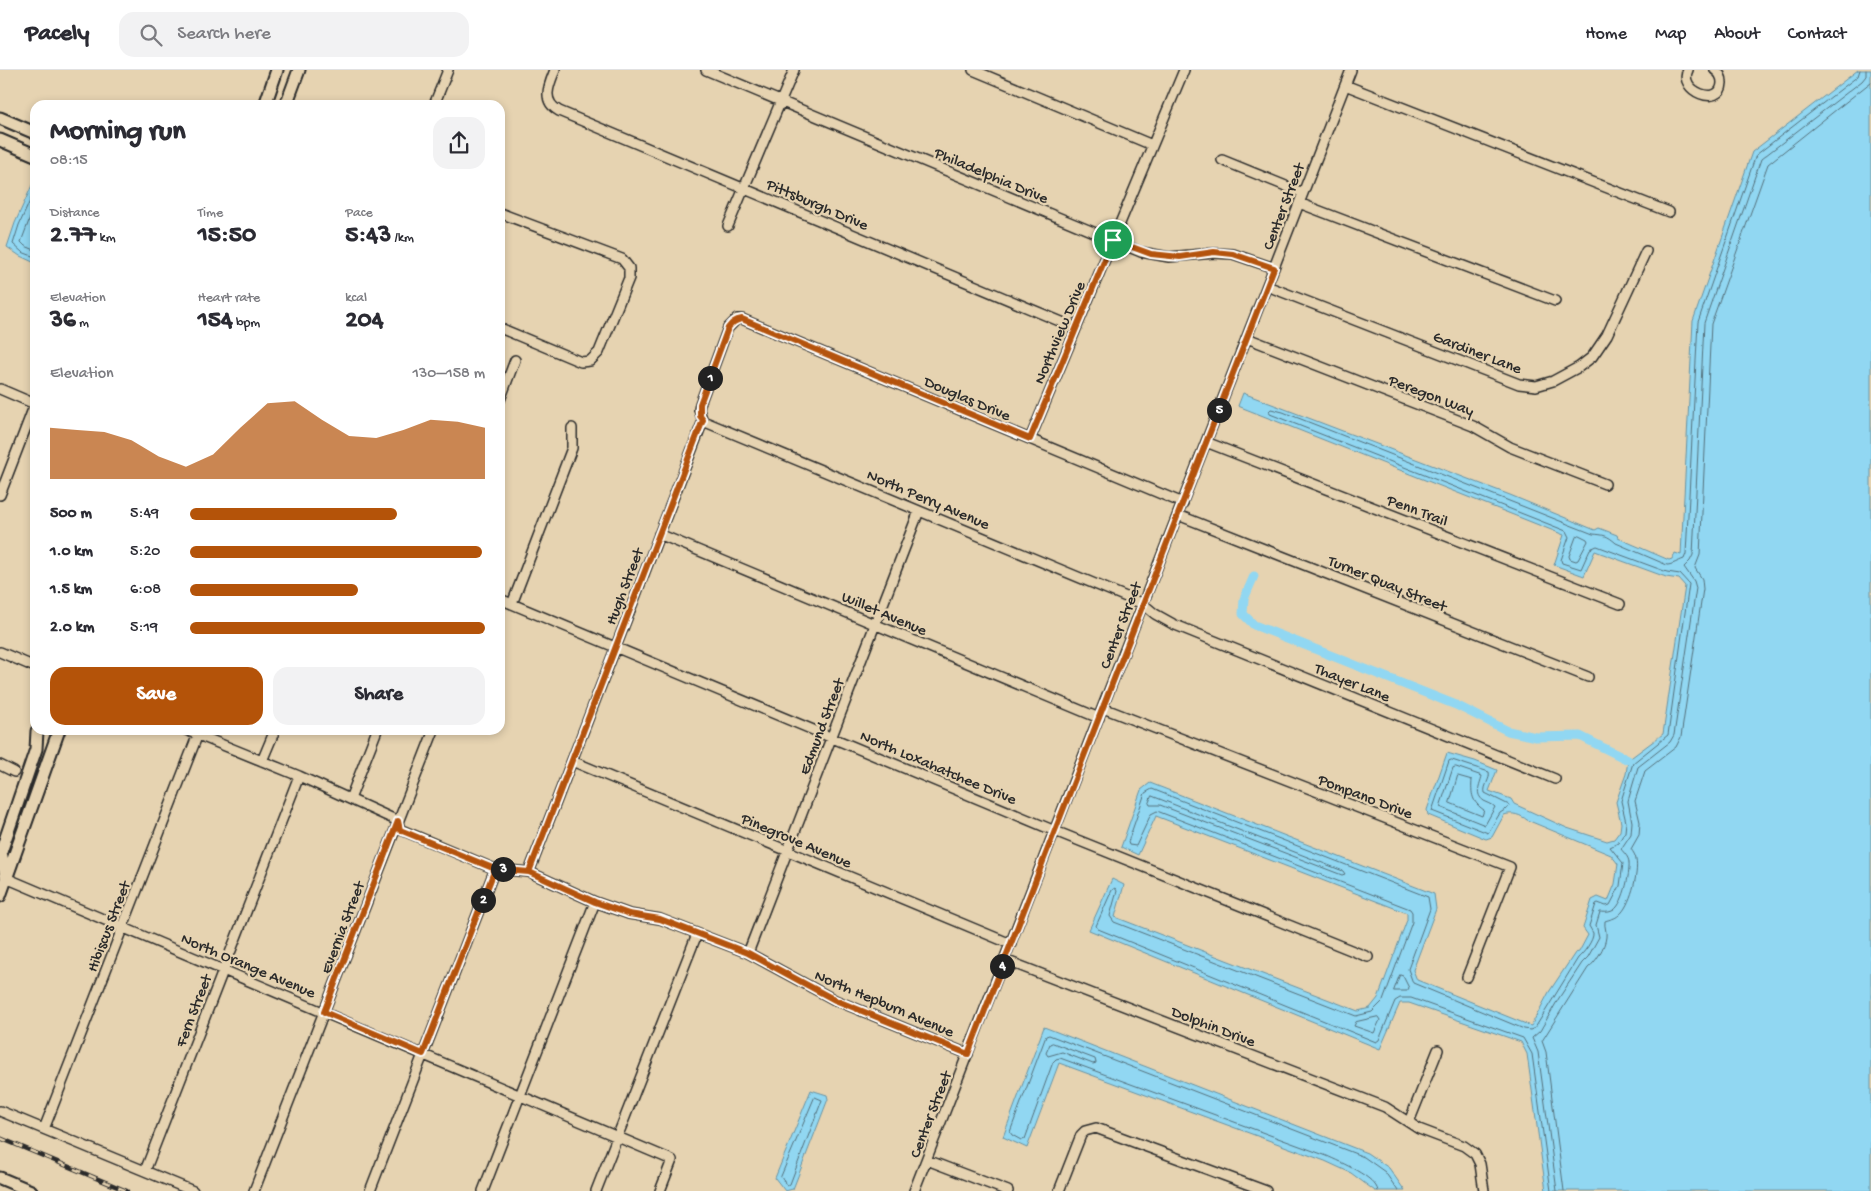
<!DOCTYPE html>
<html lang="en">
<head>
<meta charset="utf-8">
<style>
	body { margin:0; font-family:"Gochi Hand",sans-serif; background:#f2f2f3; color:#2b2b33; height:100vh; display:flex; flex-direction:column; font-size:19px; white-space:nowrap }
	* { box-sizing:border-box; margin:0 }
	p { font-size:16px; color:#7c7c81 }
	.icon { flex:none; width:28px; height:28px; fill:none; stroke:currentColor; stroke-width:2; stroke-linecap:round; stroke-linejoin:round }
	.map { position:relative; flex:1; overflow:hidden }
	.drawer { position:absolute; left:30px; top:30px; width:475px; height:635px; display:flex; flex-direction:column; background:#fff; border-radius:15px; box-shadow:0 2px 8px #0003 }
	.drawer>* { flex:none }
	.pin { position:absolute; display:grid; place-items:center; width:42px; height:42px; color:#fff; margin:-21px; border:2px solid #fff; border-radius:50%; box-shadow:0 1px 5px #0007 }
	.km { position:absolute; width:25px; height:25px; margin:-12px; border-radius:50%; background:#222; color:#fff; font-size:14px; line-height:25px; text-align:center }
	.round { display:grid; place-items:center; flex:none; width:52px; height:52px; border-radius:15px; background:#f2f2f3 }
	.summary { display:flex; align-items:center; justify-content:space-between; height:85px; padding:0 20px }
	h1 { font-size:28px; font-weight:700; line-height:38px }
	.figures { display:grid; grid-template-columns:repeat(3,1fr); gap:8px; height:85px; padding:5px 20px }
	.figures div { display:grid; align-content:center }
	.figures b { font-size:25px; font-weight:700 }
	.figures small { font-size:14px; font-weight:400 }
	.figures p { font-size:14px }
	.chart { height:140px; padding:10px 20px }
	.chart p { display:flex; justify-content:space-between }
	.chart svg { width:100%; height:90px; margin-top:5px; fill:#b45309; opacity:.7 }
	.button { display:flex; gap:10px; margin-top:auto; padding:10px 20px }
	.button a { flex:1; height:58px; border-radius:15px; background:#b45309; color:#fff; font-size:20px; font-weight:700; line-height:58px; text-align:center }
	.button a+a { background:#f2f2f3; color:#2b2b33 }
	ul { padding:0 20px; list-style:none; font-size:16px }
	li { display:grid; grid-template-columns:80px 60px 1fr; align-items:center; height:38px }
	li i { height:12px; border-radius:6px; background:#b45309 }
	header { display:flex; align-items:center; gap:30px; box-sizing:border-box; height:70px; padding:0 25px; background:#fff; border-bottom:1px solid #e1e1e2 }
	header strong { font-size:24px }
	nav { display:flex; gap:28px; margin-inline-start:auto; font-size:18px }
	.search { width:350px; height:45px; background:#f2f2f3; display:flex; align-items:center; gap:12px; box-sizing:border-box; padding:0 18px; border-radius:15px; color:#7c7c81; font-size:19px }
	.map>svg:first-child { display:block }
</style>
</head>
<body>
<header>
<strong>Pacely</strong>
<div class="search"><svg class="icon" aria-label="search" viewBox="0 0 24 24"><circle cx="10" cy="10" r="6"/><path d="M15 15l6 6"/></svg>Search here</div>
<nav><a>Home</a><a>Map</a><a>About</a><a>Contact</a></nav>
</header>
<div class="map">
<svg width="1871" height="1121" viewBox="0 0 1871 1121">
	<rect width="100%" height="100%" fill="#e6d3b1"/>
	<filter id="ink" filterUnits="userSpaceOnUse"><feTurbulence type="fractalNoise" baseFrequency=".02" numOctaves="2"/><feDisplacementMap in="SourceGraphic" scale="10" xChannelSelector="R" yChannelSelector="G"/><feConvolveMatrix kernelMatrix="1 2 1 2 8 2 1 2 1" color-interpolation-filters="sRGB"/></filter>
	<g filter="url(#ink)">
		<path fill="#91d7f2" stroke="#6892a2" d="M1858 0H1871V1121H1546L1527 984 1521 972 1409 933H1400L1380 979 1089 860 1112 809 1124 815 1115 847 1358 941 1370 938 1378 928 1407 850V843L1156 746 1138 785 1121 777 1141 720 1150 713 1434 824 1436 839 1413 900 1417 910 1531 956 1549 922 1575 883 1579 882 1588 865 1583 858 1592 830 1598 827 1608 831 1615 814 1618 794 1611 785 1527 750C1521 745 1512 742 1504 745L1492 767 1486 769 1428 745 1427 740 1447 683 1475 691 1497 700 1489 721 1511 729 1514 734 1567 758 1607 771 1614 769 1620 761 1621 753 1616 732 1626 704 1628 690 1663 664 1685 516 1679 509 1666 507 1595 481 1584 506 1554 495 1564 465 1238 336 1243 323 1510 425 1595 460 1599 458 1617 465 1618 468 1669 490 1672 489 1675 483 1681 485 1693 251 1752 82Z
			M35 112V193L20 186 7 177 15 153 33 113Z
			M1044 957 1367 1083 1389 1098 1405 1121H1375L1351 1103 1325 1091 1059 993 1027 1078 1003 1067Z
			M811 1020 827 1025 828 1029 793 1119 785 1121 775 1108Z"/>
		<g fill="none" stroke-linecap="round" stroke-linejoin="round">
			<path stroke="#54707b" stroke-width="1" d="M35 120 19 155 13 174 22 182 35 187
				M35 135 21 172 25 176 35 180
				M1579 465 1587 469 1588 471 1578 490 1576 491 1570 489 1569 486 1576 467Z
				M1452 690 1489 702C1491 709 1483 716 1485 723L1509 735 1508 738 1500 743 1488 763 1432 741 1449 691Z
				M1456 697 1482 706C1480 715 1474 724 1484 731 1488 733 1492 734 1495 737L1485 755 1440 737 1453 698Z
				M1458 706 1472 710C1471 724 1472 732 1484 740L1482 746 1450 733Z
				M1152 726 1343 801 1345 804 1342 805 1160 735H1150L1149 733Z
				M1400 905 1403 906 1409 918 1407 921H1394Z
				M1378 947 1380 950 1374 963 1354 956 1356 952Z
				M1053 973 1095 989 1096 993 1093 994 1062 982 1048 986 1046 983 1050 974Z
				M815 1027 822 1030 790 1114 787 1116 781 1107Z
				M1378 1121C1376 1107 1340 1092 1327 1086L1060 988 1056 989 1053 992 1025 1069 1021 1070 1012 1065 1010 1062 1046 966 1049 965 1364 1087 1385 1102 1398 1121
				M1551 1121 1532 984 1523 968 1411 928H1400L1395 931 1379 970 1376 972 1098 859 1096 856 1112 820 1115 818 1117 821 1110 846 1114 852 1356 946 1372 942 1383 931 1412 852V842L1410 839 1157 741 1151 744 1136 776 1129 775 1128 772 1145 723 1152 719 1428 827 1430 839 1408 899 1413 913 1524 959 1530 960 1535 958 1578 888C1583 884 1594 870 1593 863 1592 861 1590 858 1589 856L1596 834 1598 833 1606 836 1610 835 1620 816 1623 793 1610 777 1618 773 1625 762 1626 752 1621 731 1633 693 1668 665 1689 514 1680 504 1667 502 1597 476 1590 479 1581 499 1562 493 1561 490 1569 467 1566 461 1270 344 1269 341 1271 339 1283 342 1593 464C1604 465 1607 465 1616 473L1667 495C1672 495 1678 491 1684 489L1686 484 1698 252 1756 85 1858 6 1860 0
				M1557 1121 1538 982 1532 968 1540 961 1559 928 1582 893 1588 887 1599 867 1596 855 1600 842C1603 842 1608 843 1612 841 1623 837 1630 804 1629 793 1629 787 1624 783 1621 779L1631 764 1632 752 1628 731 1638 697 1670 672 1674 665 1696 518 1694 511 1684 497 1690 491 1693 485 1704 253 1761 89 1862 11 1866 6V0
				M1564 1121 1546 982 1542 971 1588 898C1596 892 1605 877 1606 867 1607 861 1604 857 1605 851 1610 849 1615 849 1619 845 1630 837 1639 803 1636 790 1636 786 1633 782 1631 779L1639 765 1640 752 1635 731 1645 701 1676 677 1681 667 1703 519 1702 509 1695 498 1700 485 1711 254 1768 94 1871 12"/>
			<path stroke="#91d7f2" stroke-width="9" d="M1254 506 1244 529 1243 544 1254 555 1456 635 1508 661 1536 667 1580 666 1628 690"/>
			<defs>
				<path id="minor" d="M555 0C549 15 541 31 559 41L1076 258
					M706 0 1141 182 1169 187 1214 183 1233 184 1274 198
					M973 0 1152 75
					M1688 0C1677 21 1721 38 1722 13 1722 7 1720 3 1715 0
					M1345 15 1669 142
					M434 35 448 0
					M1222 90 1303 123
					M1299 133 1555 231
					M500 143 622 189 629 198V208L599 282 590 291 581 292 500 258
					M728 156 794 0
					M1267 216 1519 314 1536 316 1553 311 1579 297 1592 287 1607 265 1646 181
					M1247 268 1473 356 1510 377 1605 414
					M0 319 35 334 0 425
					M500 330 515 290
					M703 351 1143 534 1155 544 1173 554 1555 709
					M1030 369 1184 0
					M1206 372 1620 534
					M1178 445 1588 607
					M659 464 1099 648
					M500 529 1055 761 1368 887
					M512 534 572 378V358
					M0 582 35 597
					M1103 638 1510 797 1467 907
					M186 660 299 706 398 751 400 760 404 761 495 799 529 802 595 832 629 844 660 849 748 883 835 930 968 984
					M262 691 275 660
					M572 691 1011 874
					M0 695 14 702
					M350 729 377 660
					M529 802 703 351 699 340 700 334 728 258 737 249H742L1183 433
					M6 808 672 1090 660 1121
					M748 883 919 441
					M1005 890 1385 1037 1419 1059 1464 1076 1475 1084 1480 1094 1484 1121
					M0 1041 193 1121
					M1409 1052 1438 980
					M44 1059 198 664
					M927 1090 1008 1121
					M145 1101 299 706
					M254 1121 434 660
					M370 1121 495 799
					M483 1121 595 832
					M596 1121 697 864
					M914 1121 1351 0
					M1059 1121 1081 1065 1085 1061 1096 1058 1266 1121"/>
				<path id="major" d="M265 35 277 0
					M286 35 299 0
					M0 48 35 63
					M0 70 35 85
					M6 807 1 782 36 679 37 661
					M0 826 59 660
					M0 1108 31 1121"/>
			</defs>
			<use href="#minor" stroke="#2b2b2b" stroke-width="12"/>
			<use href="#major" stroke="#2b2b2b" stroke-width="15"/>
			<use href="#minor" stroke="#e6d3b1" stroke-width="9"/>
			<use href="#major" stroke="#e6d3b1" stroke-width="11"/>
			<defs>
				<path id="rail" d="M0 1068 127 1121"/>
			</defs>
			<use href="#rail" stroke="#2b2b2b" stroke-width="4.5"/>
			<use href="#rail" stroke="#e6d3b1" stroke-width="2.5" stroke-dasharray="8" stroke-linecap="butt"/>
		</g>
	</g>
	<g fill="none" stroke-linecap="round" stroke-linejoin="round" filter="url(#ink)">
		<defs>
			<path id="route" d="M1113 170 1030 369 742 249C735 250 732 253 728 258L700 334V346L703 350 529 802 495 799 423 984 324 942 398 751 400 760 495 799 529 802 595 832 629 844 660 849 748 883 835 930 968 984 1274 198 1233 184 1214 182 1180 187 1151 184 1113 170"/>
		</defs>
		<use href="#route" stroke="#fff" stroke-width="10"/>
		<use href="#route" stroke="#b45309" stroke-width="6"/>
	</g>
	<g text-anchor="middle" stroke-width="4.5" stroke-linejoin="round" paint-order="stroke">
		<g font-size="16" fill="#2b2b2b" stroke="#e6d3b1">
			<text transform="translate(992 104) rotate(23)" y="6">Philadelphia Drive</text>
			<text transform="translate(818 133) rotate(23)" y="6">Pittsburgh Drive</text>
			<text transform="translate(1282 136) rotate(-69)" y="6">Center Street</text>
			<text transform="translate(1058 262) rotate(-67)" y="6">Northview Drive</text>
			<text transform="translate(1478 281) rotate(21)" y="6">Gardiner Lane</text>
			<text transform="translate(1432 324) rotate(21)" y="6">Peregon Way</text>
			<text transform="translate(968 327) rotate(23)" y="6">Douglas Drive</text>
			<text transform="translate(929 428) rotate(23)" y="6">North Perry Avenue</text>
			<text transform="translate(1418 439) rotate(21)" y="6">Penn Trail</text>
			<text transform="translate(1388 512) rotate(22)" y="6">Turner Quay Street</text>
			<text transform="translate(623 516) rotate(-69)" y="6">Hugh Street</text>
			<text transform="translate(885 542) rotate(23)" y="6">Willet Avenue</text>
			<text transform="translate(1119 555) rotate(-69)" y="6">Center Street</text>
			<text transform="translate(1353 611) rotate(22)" y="6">Thayer Lane</text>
			<text transform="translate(820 656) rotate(-69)" y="6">Edmund Street</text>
			<text transform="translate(939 696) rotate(23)" y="6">North Loxahatchee Drive</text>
			<text transform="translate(1366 725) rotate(21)" y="6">Pompano Drive</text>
			<text transform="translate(797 769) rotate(23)" y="6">Pinegrove Avenue</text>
			<text transform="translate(107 856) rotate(-69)" y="6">Hibiscus Street</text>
			<text transform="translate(341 857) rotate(-69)" y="6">Evernia Street</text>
			<text transform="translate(249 894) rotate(23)" y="6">North Orange Avenue</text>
			<text transform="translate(885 932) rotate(23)" y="6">North Hepburn Avenue</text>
			<text transform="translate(192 940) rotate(-69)" y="6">Fern Street</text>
			<text transform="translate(1214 955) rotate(21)" y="6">Dolphin Drive</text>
			<text transform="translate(929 1044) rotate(-69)" y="6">Center Street</text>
		</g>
	</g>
</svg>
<div class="pin" style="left:1113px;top:170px;background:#1e9e55"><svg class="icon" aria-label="arrive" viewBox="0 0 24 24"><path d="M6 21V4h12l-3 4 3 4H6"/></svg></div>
<b class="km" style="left:710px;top:308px">1</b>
<b class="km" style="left:483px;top:830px">2</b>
<b class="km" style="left:503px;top:799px">3</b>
<b class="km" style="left:1002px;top:896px">4</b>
<b class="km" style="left:1219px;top:340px">5</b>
<section class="drawer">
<div class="summary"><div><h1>Morning run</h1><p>08:15</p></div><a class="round"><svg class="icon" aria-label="share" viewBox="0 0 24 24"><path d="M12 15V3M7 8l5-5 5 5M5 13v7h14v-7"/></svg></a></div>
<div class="figures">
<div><p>Distance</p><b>2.77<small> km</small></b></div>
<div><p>Time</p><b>15:50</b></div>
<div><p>Pace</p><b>5:43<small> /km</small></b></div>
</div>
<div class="figures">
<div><p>Elevation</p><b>36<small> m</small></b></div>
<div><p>Heart rate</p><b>154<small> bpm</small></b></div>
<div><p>kcal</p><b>204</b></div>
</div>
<div class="chart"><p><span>Elevation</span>130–158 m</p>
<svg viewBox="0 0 160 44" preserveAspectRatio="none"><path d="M0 44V19L10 20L20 21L30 25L40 33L50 38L60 32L70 19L80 7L90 6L100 15L110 23L120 24L130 20L140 15L150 16L160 19V44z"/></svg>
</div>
<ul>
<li><b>500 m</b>5:49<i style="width:70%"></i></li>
<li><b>1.0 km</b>5:20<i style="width:99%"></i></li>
<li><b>1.5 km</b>6:08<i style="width:57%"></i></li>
<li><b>2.0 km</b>5:19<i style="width:100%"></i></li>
</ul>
<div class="button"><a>Save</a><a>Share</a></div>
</section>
</div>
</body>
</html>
